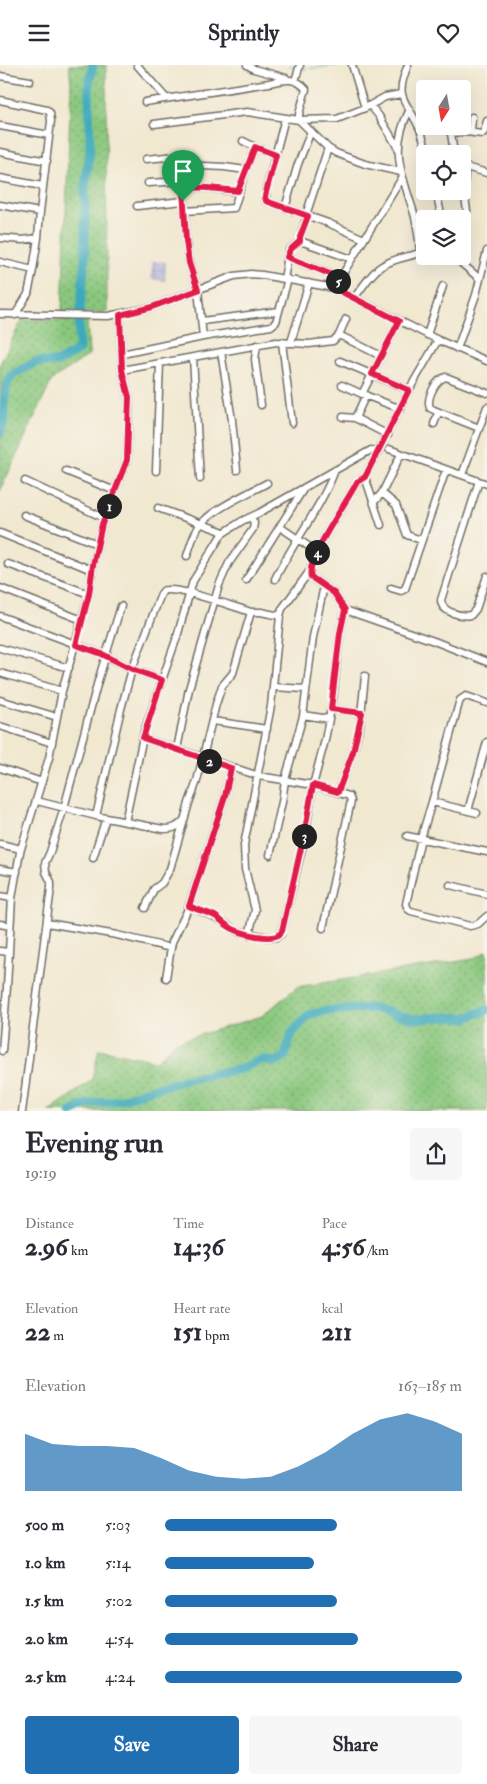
<!DOCTYPE html>
<html lang="en">
<head>
<meta charset="utf-8">
<style>
	body { margin:0; font-family:"IM FELL Double Pica",serif; background:#f7f7f7; color:#2b2b33; height:100vh; display:flex; flex-direction:column; font-size:19px; white-space:nowrap }
	* { box-sizing:border-box; margin:0 }
	p { font-size:16px; color:#7c7c81 }
	.icon { flex:none; width:28px; height:28px; fill:none; stroke:currentColor; stroke-width:2; stroke-linecap:round; stroke-linejoin:round }
	.map { position:relative; height:1046px; overflow:hidden }
	.details { display:flex; flex-direction:column; background:#fff; flex:1 }
	.details>* { flex:none }
	.needle { width:32px; rotate:191deg }
	.buttons { position:absolute; left:416px; top:15px; display:grid; gap:10px }
	.buttons a { display:grid; place-items:center; width:55px; height:55px; border-radius:5px; background:#fff; box-shadow:0 5px 20px #0002; font-size:25px }
	.pin { position:absolute; display:grid; place-items:center; width:42px; height:42px; color:#fff; margin:-51px -21px; border-radius:50% 50% 50% 0; rotate:-45deg; box-shadow:0 0 5px #0007 }
	.pin .icon { rotate:45deg }
	.km { position:absolute; width:25px; height:25px; margin:-12px; border-radius:50%; background:#222; color:#fff; font-size:14px; line-height:25px; text-align:center }
	.round { display:grid; place-items:center; flex:none; width:52px; height:52px; border-radius:5px; background:#f7f7f7 }
	.head { display:flex; align-items:center; justify-content:space-between; height:85px; padding:0 25px }
	h1 { font-size:28px; font-weight:700; line-height:38px }
	.figures { display:grid; grid-template-columns:repeat(3,1fr); gap:8px; height:85px; padding:5px 25px }
	.figures div { display:grid; align-content:center }
	.figures b { font-size:25px; font-weight:700 }
	.figures small { font-size:14px; font-weight:400 }
	.figures p { font-size:14px }
	.chart { height:140px; padding:10px 25px }
	.chart p { display:flex; justify-content:space-between }
	.chart svg { width:100%; height:90px; margin-top:5px; fill:#1f6fb2; opacity:.7 }
	.primary-button { display:flex; gap:10px; margin-top:auto; padding:10px 25px }
	.primary-button a { flex:1; height:58px; border-radius:5px; background:#1f6fb2; color:#fff; font-size:20px; font-weight:700; line-height:58px; text-align:center }
	.primary-button a+a { background:#f7f7f7; color:#2b2b33 }
	ul { padding:0 25px; list-style:none; font-size:16px }
	li { display:grid; grid-template-columns:80px 60px 1fr; align-items:center; height:38px }
	li i { height:12px; border-radius:6px; background:#1f6fb2 }
	header { display:flex; justify-content:space-between; align-items:center; height:65px; padding:0 25px; background:#fff; font-size:22px; font-weight:700 }
	.map>svg:first-child { display:block }
</style>
</head>
<body>
<header><svg class="icon" aria-label="menu" viewBox="0 0 24 24"><path d="M4 6h16M4 12h16M4 18h16"/></svg>Sprintly<svg class="icon" aria-label="heart" viewBox="0 0 24 24"><path d="M12 20l-8-8c-3-5 5-10 8-4 3-6 11-1 8 4z"/></svg></header>
<div class="map">
<svg width="487" height="1047" viewBox="0 0 487 1047">
	<defs>
		<pattern id="industrial-grid" width="8" height="8" patternUnits="userSpaceOnUse" patternTransform="scale(1.25)"><rect width="8" height="8" fill="#c4c0db"/><path d="M0 4h8M4 0v8" fill="none" stroke="#a9a5bc"/></pattern>
		<pattern id="grass-dots" width="8" height="8" patternUnits="userSpaceOnUse" patternTransform="scale(1.25)"><rect width="8" height="8" fill="#89c77d"/><path d="M2 2h.1M6 6h.1" fill="none" stroke="#70a267" stroke-width="1.8" stroke-linecap="round"/></pattern>
	</defs>
	<rect width="100%" height="100%" fill="#f7f3e8"/>
	<filter id="ink" filterUnits="userSpaceOnUse"><feTurbulence type="fractalNoise" baseFrequency=".02" numOctaves="2"/><feDisplacementMap in="SourceGraphic" scale="10" xChannelSelector="R" yChannelSelector="G"/><feConvolveMatrix kernelMatrix="1 2 1 2 8 2 1 2 1" color-interpolation-filters="sRGB"/></filter>
	<filter id="wash" filterUnits="userSpaceOnUse"><feTurbulence type="fractalNoise" baseFrequency=".0096" numOctaves="4" result="noise"/><feDisplacementMap in="SourceGraphic" scale="20" xChannelSelector="R" yChannelSelector="G"/><feGaussianBlur stdDeviation="1.12" result="paint"/><feColorMatrix in="noise" values="0 0 0 0 0 0 0 0 0 0 0 0 0 0 0 0 0 1.4 0 .05"/><feComposite in="paint" operator="in"/></filter>
	<g filter="url(#wash)">
		<rect width="100%" height="100%" fill="#f1e8d0"/>
		<path fill="url(#industrial-grid)" d="M152 196 166 197 165 216 151 214Z"/>
		<path fill="url(#grass-dots)" stroke="#5a7954" d="M69 0H106L107 247 62 248 71 19Z
			M22 255H87L89 290 52 315 0 426V299Z
			M487 886V1046H49L92 1015 99 984 156 996 176 977 262 951 297 922 473 894Z"/>
		<g fill="none" stroke-linecap="round" stroke-linejoin="round">
			<path stroke="#3daabc" stroke-width="1" d="M289 0 295 2
				M302 4 346 0"/>
			<path stroke="#3daabc" stroke-width="9" d="M0 368 5 353 4 338 7 319 13 309 37 297H58L79 285V258L85 194V119L90 86 89 20 93 0
				M71 1047 87 1039 120 1035 145 1026 192 1013 241 1004 263 994 271 997 279 996 285 991 292 968 309 950 324 946 373 943 414 954 440 952 465 953 487 945"/>
		</g>
	</g>
	<g filter="url(#ink)">
		<g fill="none" stroke-linecap="round" stroke-linejoin="round">
			<defs>
				<path id="minor" d="M137 0 166 33
					M247 0 254 4 286 13
					M352 0 365 43
					M408 0C394 34 405 33 419 62 423 70 425 80 427 89
					M0 11 30 16
					M295 16 300 0
					M0 35 47 45 50 48 51 56 40 147 0 140
					M145 37 269 18C283 15 295 11 306 24L299 49V55L328 83 336 88 365 99 401 107
					M370 40 379 51 398 83
					M409 46C388 87 404 113 415 152 418 164 419 176 420 187
					M285 53 266 126V136L328 158 364 174
					M154 59 247 47 299 55 337 54 365 43 385 32 401 29
					M0 61 49 70
					M447 61 451 68 454 89
					M471 67 472 52
					M451 68 466 67 482 69 484 67 487 56
					M243 76 255 82
					M0 87 47 96
					M182 100 224 102 246 105
					M462 101 487 108
					M465 103 464 125 467 146
					M0 113 42 121
					M148 118 183 116
					M183 122 208 123 239 127
					M436 126 442 154
					M137 141 183 136
					M285 143 298 99 311 66
					M184 146 234 143 246 105 255 82 276 90
					M306 150 328 83
					M307 151 300 172V176L352 194
					M0 173 22 175 38 173
					M453 191 480 214
					M287 192 340 213
					M0 197 33 205 38 173 40 147
					M284 214 289 185 300 176
					M334 223 402 113
					M354 233C375 206 375 199 409 191 415 190 419 187 425 187
					M0 249 108 251 149 243 234 211 251 209 262 210 334 223 438 275 487 296
					M15 250 28 229 33 205
					M346 254 339 270 381 291
					M202 256 279 246 288 214
					M399 256 362 329 401 344
					M427 270 443 221
					M203 272 271 261 276 257 279 246
					M282 277 292 358
					M291 277 309 218
					M257 280 255 294 261 340
					M457 284 476 230 487 186
					M221 287 232 355 237 405
					M122 289 203 272 198 225 189 198 186 176 182 94 179 92 176 91 146 94
					M193 292 200 414
					M340 296 409 325
					M122 305 276 277 309 279 333 276 339 270
					M342 320 362 329
					M343 352 355 353 388 370
					M355 353 366 330
					M434 359 438 348
					M479 363 434 345 430 343C426 333 436 314 446 312L487 328
					M389 384 487 419
					M66 406 115 426
					M156 406 160 298
					M462 410 487 342
					M365 412 381 460
					M25 416 104 453
					M479 416 441 535C441 547 461 552 471 550L476 544 487 511
					M382 428 396 440 407 470 421 475
					M374 437 382 428 401 389
					M158 443 224 467
					M24 450 97 479
					M280 462 317 487
					M0 468 92 505
					M187 491C191 480 193 468 201 459 211 445 251 427 267 418
					M8 499 89 529
					M275 514C293 477 321 443 335 405
					M246 515 304 423
					M0 523 82 555
					M391 523 401 526 405 524 446 405
					M345 545 434 576 487 597
					M0 551 102 589 132 604 162 615
					M0 583 69 603
					M0 608 62 626
					M273 622 305 624
					M0 635 57 652
					M487 638 466 631 460 635 459 638 432 737 421 773 406 839 408 844 411 846 470 861 478 859 487 851
					M331 644 362 648
					M303 650 329 654
					M213 656 267 664
					M0 661 52 678
					M143 673 259 711 313 720 349 731 351 736 323 863
					M177 684 189 624 219 520 229 498 253 464 254 458 251 452
					M0 703 42 717
					M338 727 353 687 360 660 365 611
					M37 736 96 751 163 764C172 764 177 763 183 756
					M432 737 477 748
					M468 746 487 677
					M96 751 121 644 132 604 161 529C164 525 163 525 167 525 186 524 231 541 251 547H261L280 551
					M125 757 144 667 177 572 193 516 222 469 242 456 259 448 371 385 379 387
					M407 771 487 787
					M0 779 21 784
					M270 790 282 737 285 715 303 651 313 572 324 521
					M93 793 106 753
					M0 804 17 807
					M450 820 487 829
					M0 831 12 833
					M189 841 215 852 237 866 267 872H277L281 869 305 771 313 720 325 675 333 633 340 568 345 545 334 528 311 512C305 494 348 436 357 417L365 412 409 325 438 275
					M145 843 154 824 162 818 170 804 189 738 197 716 216 639 222 621 233 608 251 547
					M47 858 117 870 171 883
					M0 859 10 861
					M249 870 255 845 245 804 244 780 271 641 280 551 282 544 309 507
					M0 886 9 887
					M166 913 172 877 187 846 194 825 225 731 231 703
					M2 986 7 922 12 833 20 787 49 693 62 626 89 529 93 500 102 459 127 395 129 345V332L122 305 120 250
					M22 1047 51 823V817L46 807 45 798 50 787 64 743 98 616 121 541"/>
			</defs>
			<use href="#minor" stroke="#706d65" stroke-width="9"/>
			<use href="#minor" stroke="#fff" stroke-width="6"/>
		</g>
	</g>
	<g fill="none" stroke-linecap="round" stroke-linejoin="round" filter="url(#ink)">
		<defs>
			<path id="route" d="M255 82 276 90 265 131 266 136 308 151 300 172V176L290 185 287 192 340 213 334 223 399 256 372 309 409 325 365 412 357 417C348 436 305 494 311 512L334 528 345 545 340 568 331 644 362 648 353 687 338 727 313 720 304 770 282 866C277 879 237 868 228 861 223 858 220 854 215 851 207 847 197 845 189 841L225 731 231 703 143 673 162 615 132 604 102 589 76 580 89 529 93 500 102 459 127 395 129 332 122 305 120 250 149 243 198 225 189 198 186 176 183 122 208 123 238 126Z"/>
		</defs>
		<use href="#route" stroke="#fff" stroke-width="10"/>
		<use href="#route" stroke="#e11d48" stroke-width="6"/>
	</g>
</svg>
<div class="buttons">
<a><svg class="needle" viewBox="-14 -14 28 28"><path d="M0-13l5 13h-10z" fill="#e53935"/><path d="M0 13l5-13h-10z" fill="#7c7c81"/></svg></a>
<a><svg class="icon" aria-label="locate" viewBox="0 0 24 24"><circle cx="12" cy="12" r="6"/><path d="M12 2v4M12 18v4M2 12h4M18 12h4"/></svg></a>
<a><svg class="icon" aria-label="layers" viewBox="0 0 24 24"><path d="M12 4l9 5-9 5-9-5zM3 14l9 5 9-5"/></svg></a>
</div>
<div class="pin" style="left:183px;top:136px;background:#1e9e55"><svg class="icon" aria-label="arrive" viewBox="0 0 24 24"><path d="M6 21V4h12l-3 4 3 4H6"/></svg></div>
<b class="km" style="left:109px;top:441px">1</b>
<b class="km" style="left:209px;top:696px">2</b>
<b class="km" style="left:304px;top:771px">3</b>
<b class="km" style="left:317px;top:487px">4</b>
<b class="km" style="left:338px;top:216px">5</b>
</div>
<section class="details">
<div class="head"><div><h1>Evening run</h1><p>19:19</p></div><a class="round"><svg class="icon" aria-label="share" viewBox="0 0 24 24"><path d="M12 15V3M7 8l5-5 5 5M5 13v7h14v-7"/></svg></a></div>
<div class="figures">
<div><p>Distance</p><b>2.96<small> km</small></b></div>
<div><p>Time</p><b>14:36</b></div>
<div><p>Pace</p><b>4:56<small> /km</small></b></div>
</div>
<div class="figures">
<div><p>Elevation</p><b>22<small> m</small></b></div>
<div><p>Heart rate</p><b>151<small> bpm</small></b></div>
<div><p>kcal</p><b>211</b></div>
</div>
<div class="chart"><p><span>Elevation</span>163–185 m</p>
<svg viewBox="0 0 160 44" preserveAspectRatio="none"><path d="M0 44V16L10 21L20 22L30 22L40 23L50 28L60 34L70 37L80 38L90 37L100 32L110 25L120 16L130 9L140 6L150 10L160 16V44z"/></svg>
</div>
<ul>
<li><b>500 m</b>5:03<i style="width:58%"></i></li>
<li><b>1.0 km</b>5:14<i style="width:50%"></i></li>
<li><b>1.5 km</b>5:02<i style="width:58%"></i></li>
<li><b>2.0 km</b>4:54<i style="width:65%"></i></li>
<li><b>2.5 km</b>4:24<i style="width:100%"></i></li>
</ul>
<div class="primary-button"><a>Save</a><a>Share</a></div>
</section>
</body>
</html>
